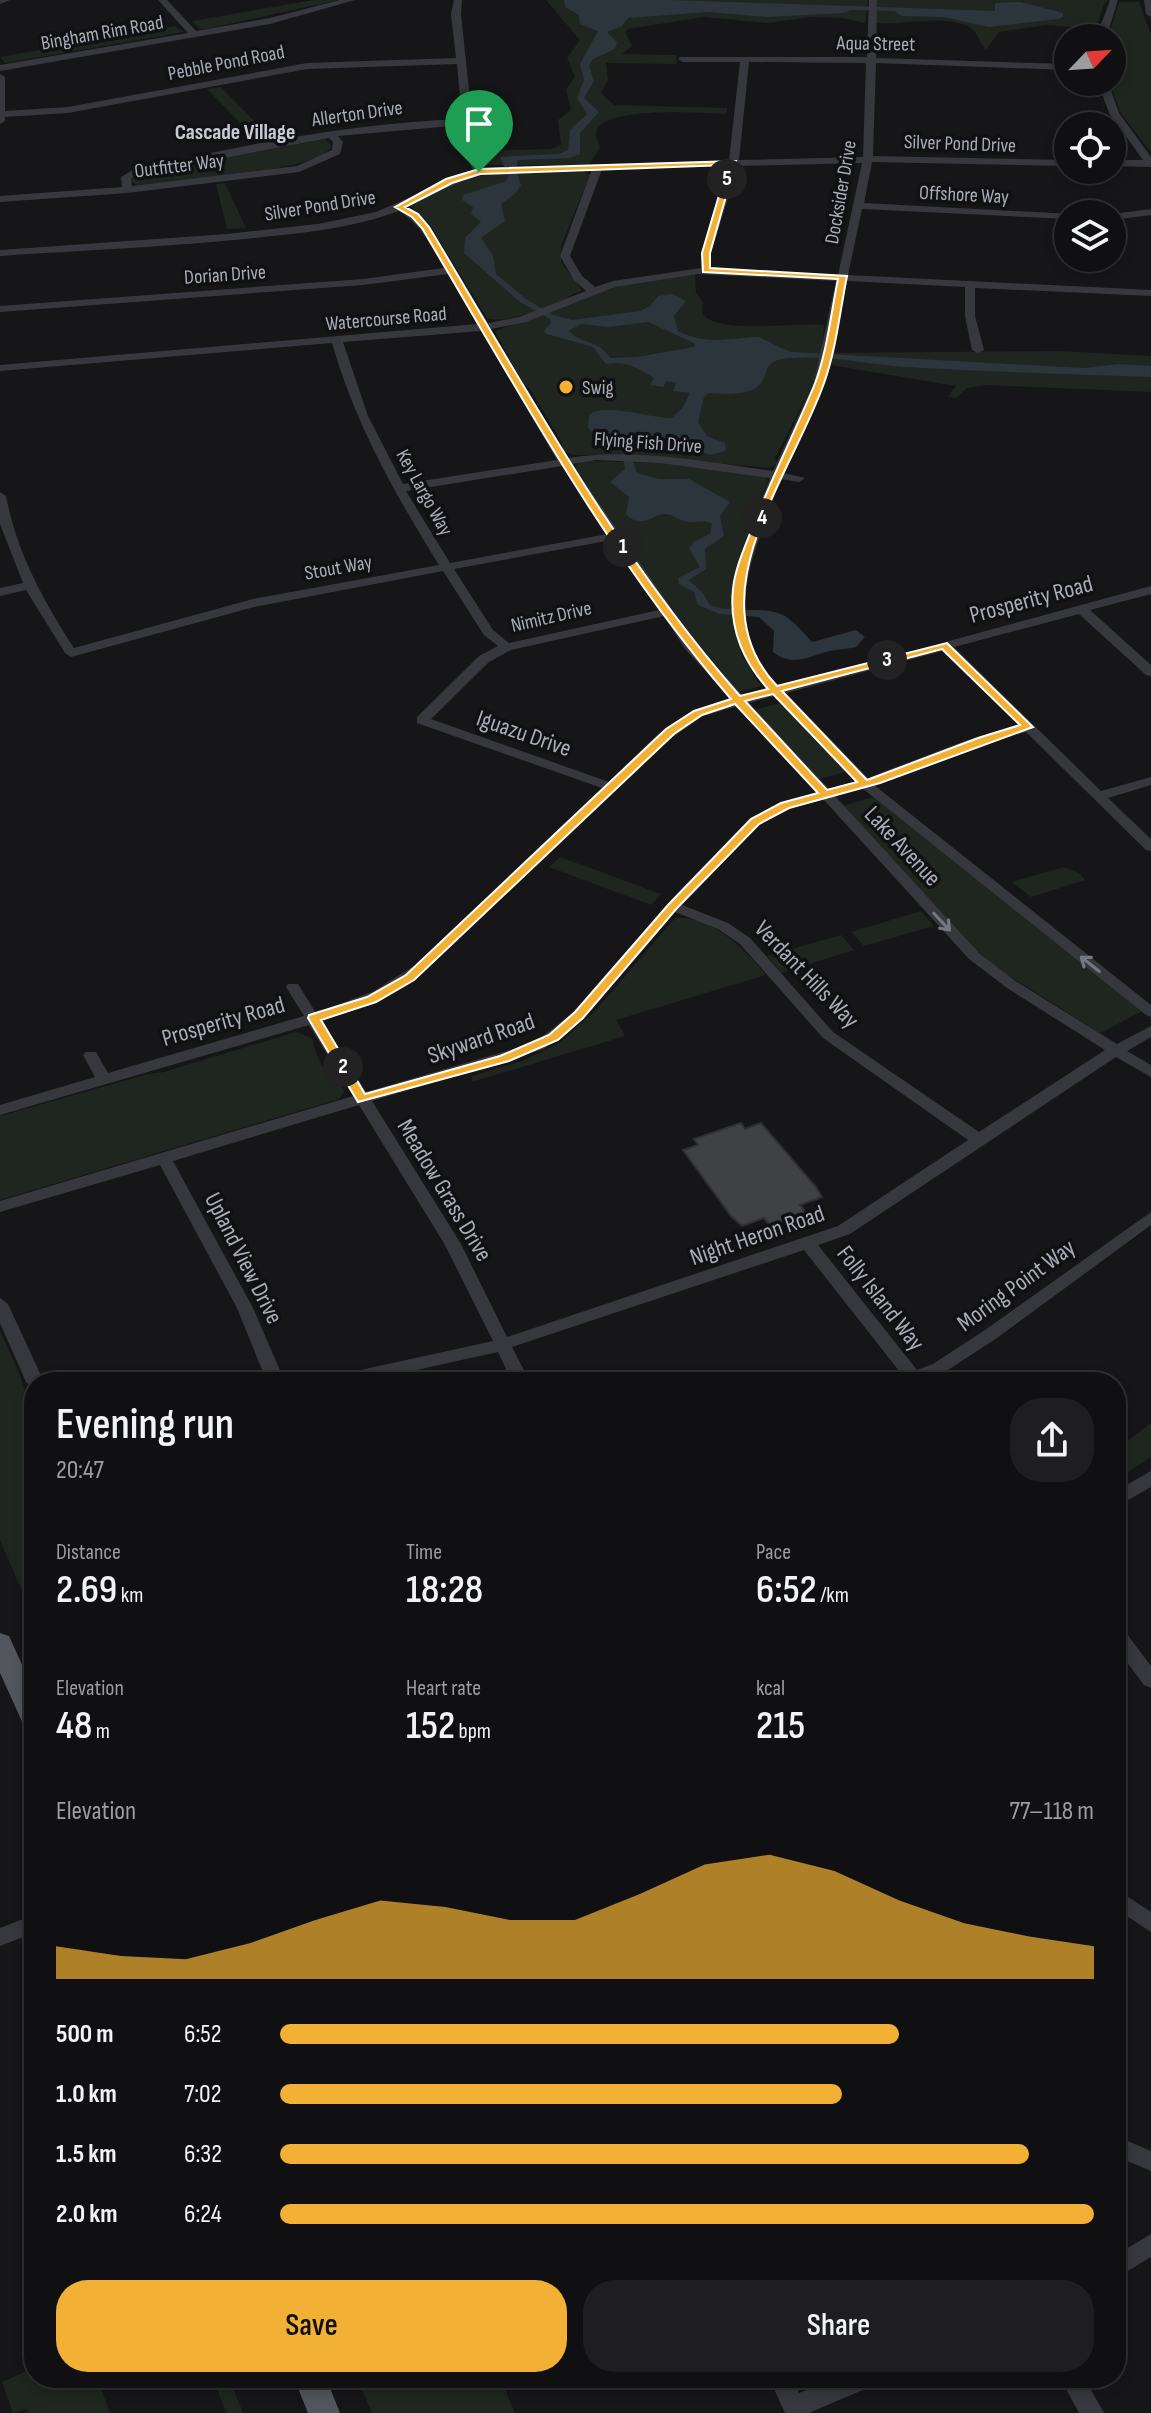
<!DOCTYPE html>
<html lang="en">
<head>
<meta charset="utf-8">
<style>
	body { margin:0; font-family:"Sofia Sans Condensed",sans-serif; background:#1e1e20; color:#f1f3f6; height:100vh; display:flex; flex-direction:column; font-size:30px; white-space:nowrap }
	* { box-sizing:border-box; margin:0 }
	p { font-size:26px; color:#9c9d9f }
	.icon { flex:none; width:44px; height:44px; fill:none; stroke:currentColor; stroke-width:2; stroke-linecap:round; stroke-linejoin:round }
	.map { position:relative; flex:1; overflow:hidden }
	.panel { position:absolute; left:24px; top:1372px; width:1102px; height:1016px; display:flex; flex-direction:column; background:#101012; border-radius:32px; box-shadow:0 4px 12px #0003,0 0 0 2px #303032 }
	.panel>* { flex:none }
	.needle { width:52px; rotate:65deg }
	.controls { position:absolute; left:1054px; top:24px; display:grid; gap:16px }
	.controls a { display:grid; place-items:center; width:72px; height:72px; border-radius:50%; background:#101012; box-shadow:0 4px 12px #0003,0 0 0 2px #303032; font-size:40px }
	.pin { position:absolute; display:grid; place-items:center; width:68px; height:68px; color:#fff; margin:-82px -34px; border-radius:50% 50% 50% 0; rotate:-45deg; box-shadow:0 0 8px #0007 }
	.pin .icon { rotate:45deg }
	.km { position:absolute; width:40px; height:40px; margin:-20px; border-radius:50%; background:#222; color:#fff; font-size:22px; line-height:40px; text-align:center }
	.round { display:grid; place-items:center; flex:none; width:84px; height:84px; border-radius:32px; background:#1e1e20 }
	.headline { display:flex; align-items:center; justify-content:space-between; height:136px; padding:0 32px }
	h1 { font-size:44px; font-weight:600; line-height:60px }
	.stats { display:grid; grid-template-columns:repeat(3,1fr); gap:12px; height:136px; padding:8px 32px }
	.stats div { display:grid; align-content:center }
	.stats b { font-size:40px; font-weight:600 }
	.stats small { font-size:22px; font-weight:400 }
	.stats p { font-size:22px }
	.chart { height:224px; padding:16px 32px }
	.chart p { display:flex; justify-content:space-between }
	.chart svg { width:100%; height:144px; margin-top:8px; fill:#f2b134; opacity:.7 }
	.cta { display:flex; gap:16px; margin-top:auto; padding:16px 32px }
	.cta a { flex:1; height:92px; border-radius:32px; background:#f2b134; color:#111; font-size:32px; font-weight:600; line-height:92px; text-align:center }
	.cta a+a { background:#1e1e20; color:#f1f3f6 }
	ul { padding:0 32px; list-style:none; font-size:26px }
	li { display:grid; grid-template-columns:128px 96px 1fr; align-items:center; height:60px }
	li i { height:20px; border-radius:10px; background:#f2b134 }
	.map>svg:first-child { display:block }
</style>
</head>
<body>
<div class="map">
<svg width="1151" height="2413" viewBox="0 0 1151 2413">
	<rect width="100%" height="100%" fill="#161618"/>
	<path fill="#1e261f" d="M313 0H339L206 29H200L192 21Z
		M546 0H868L865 23 842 18 810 17 768 23 704 17 628 29 625 32 632 46 622 54 676 55 677 64 606 63 608 80 601 93 614 105 727 108V114C702 113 609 106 597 129 594 136 598 142 600 147L589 165H479L477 151 552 149 561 145 558 120 571 110 566 90 575 76 567 58 580 40Z
		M877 0H1108L1104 4 1094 34 1071 27 1047 25 999 32 986 50C981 45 978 34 972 29 951 13 900 26 876 23Z
		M1119 2H1139L1151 35V152L1121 114 1109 82H1112V38H1108Z
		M175 26 184 32 12 62 5 63 0 57Z
		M221 87 272 139 259 142 207 89Z
		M325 139 332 146C320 172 171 181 138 185L131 182V176L136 174Z
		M581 169 590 175 561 246V262L582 290C562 301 508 326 487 318L429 224 410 206C460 168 521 171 581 169Z
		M225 183 246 228 227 229 216 184Z
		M695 274 696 293 703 302 702 314C719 335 797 322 824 325L822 353 1059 351 1151 356V392L985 385 967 388 956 398 948 397 956 386 819 363 815 380 775 458 777 463 770 468 633 455H573L563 451 561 441 530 389 523 384 495 331 614 287Z
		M589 461 660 463 763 476 768 480 735 575 732 599 741 654 761 686 739 692 697 648 574 468 580 462Z
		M781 703 846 772 818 779 754 710Z
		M873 797 1143 1011 1100 1033 1005 973 976 950 843 806Z
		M560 857 661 894 651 905 549 867Z
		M1064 867 1079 873 1085 880 1031 897 1012 882Z
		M921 911 934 926 864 946 851 932Z
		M675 918C711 915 746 950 766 975L616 1020 625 1036 472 1082V1076L522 1061 559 1043 595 1011Z
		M841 935 854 950 781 973 767 956Z
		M296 1032 312 1038C315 1053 324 1076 340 1082L344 1092 339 1099 0 1200V1116L148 1074 164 1072Z
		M0 1331 20 1375 34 1421V1619L0 1540Z
		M1151 1423V1457L1116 1480V1450Z
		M34 2368V2378H97L110 2413H28L26 2409 13 2413 2 2382Z
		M213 2378H229L243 2413H226Z
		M357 2378H500L515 2413H372Z"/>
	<path fill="#2c353c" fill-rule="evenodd" d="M564 0H671L995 11V3L1020 2 1063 13V17L1058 19 989 27 943 17 902 16 894 11 851 10 843 13 767 17 708 12 628 18 622 26 607 32 617 42 615 49 593 59 589 66 594 81 584 98 599 112 580 133V154L570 158 518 160 516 170 521 185 516 193 501 204 505 221 481 238 493 256 496 274 526 299 553 315 572 320 640 311 650 306 658 296 673 294 686 301 674 316 678 331C708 346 727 338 758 337 761 337 784 350 792 352L1084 368 1119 364 1151 366V377C1069 374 988 372 906 367 868 364 828 355 790 358 759 360 771 377 757 387 744 396 723 394 709 393L704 397 698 422 707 436 725 443 726 451 710 455 690 448 637 446 632 460 637 473 659 479H689L730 502 720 516 724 536 705 549 706 569 689 580 703 593 709 604C734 617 768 602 789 619 797 625 805 634 812 642L856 630 865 637 856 647C848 649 838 649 830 651 808 656 794 668 773 652L774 631 759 617 719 614 698 605 694 592 679 584 678 578 700 567 689 548 695 541 710 534 712 524C704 519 697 523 688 522 677 521 671 511 659 515 648 520 638 527 626 514L629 497 610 482 625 469C620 420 606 454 588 427L589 415C605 402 652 419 672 418L683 407 690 393 673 391 676 383 667 381 663 387 650 385 654 378C637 367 627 361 606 364L593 347 547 334 544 331 551 323 550 319 520 302 464 253 465 238 481 222 471 214 473 207 462 200 463 195 506 181 508 176 500 157 558 154 568 150 570 130 587 114 577 98 584 80 580 64 598 31 580 24 579 15 565 7ZM648 322 694 343 695 347 637 357 610 358C597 338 581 345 569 331L581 324 608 327Z"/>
	<path fill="#404145" stroke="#303034" stroke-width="2" d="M741 1123 745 1129 761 1123 816 1187 822 1197 800 1205 809 1216 772 1228 764 1218 742 1226 731 1216 683 1150 698 1145 694 1139Z"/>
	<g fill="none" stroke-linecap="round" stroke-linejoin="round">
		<path fill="#37383d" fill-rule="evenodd" d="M0 0H10L0 4Z
			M158 0H167L196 31 270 18 340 0H355L270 24 0 71V65L188 33Z
			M454 0H462L461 14 476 157 482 168 729 160 740 62H683L678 59 680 57H867L869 0H877L876 58 1068 64V70L876 63 873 156 1068 160V166L872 162 864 203 1072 214H1068V219L862 209 848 275 1151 290V296L975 288V316L984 350 978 353 972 350 965 316V287L847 281 826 382 784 473 805 478 799 482 781 479C755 552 716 621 780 687L1151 586V594L1090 610 1151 665V676L1146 675 1079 614 954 647 1101 791 1151 777V785L1108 798 1151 839V851L1146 850 1026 732 972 748 874 785 1151 1005V1017L1146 1015 862 788 835 796 979 953 1017 982 1117 1044 1151 1026V1037L1127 1051 1151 1065V1077L1116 1057 850 1234 818 1245 917 1370 933 1364 985 1330 1151 1212V1225L997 1338 945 1372 926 1382H895L903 1376 804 1250 512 1347 530 1382H512L498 1352 362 1382H324L327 1378 333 1376 493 1341 445 1245 359 1105 173 1161 253 1308 285 1382H267L237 1308 160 1165 0 1212V1201L353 1096 309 1025 0 1115V1105L95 1077 83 1055 86 1052H96L108 1073 304 1016 286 987 288 984H298L316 1013 374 991 417 964 602 788 417 723V717L479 656 498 646 484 635 443 571 254 607 71 657 65 653 26 590 0 596V588L23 583 0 524V492L6 496C17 553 43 600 74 648L253 599 439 565C395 494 355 424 332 343L0 371V365L477 324 448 274 363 285 0 312V306L363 279 444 268C431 246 421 224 399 211 353 228 303 233 255 238 170 247 85 250 0 256V250L227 234 318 224 376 212 473 170 466 157 463 125 338 136 343 142 340 154 299 172 127 193 0 202V196L122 187 121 177 133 170C242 145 351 123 462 119L457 64 307 69 68 113 5 117V121L0 124V74L5 77V111L68 107 307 63 456 58 451 14ZM749 62 866 63 863 157 739 160ZM329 138 333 142 332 150 297 166 132 186 131 178 140 174ZM862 163 838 275 711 268V253L738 166ZM728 166 701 253V268L613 281 595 287 582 276 570 256 602 169ZM592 169 560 256 574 280 586 291 519 317 488 323 429 225 419 214 407 207 462 181 492 172ZM698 274 836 281 814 382 773 471C706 462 635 447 568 458L491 329 526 322 615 287ZM481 331 557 460 403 484 368 416 343 342ZM596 460 660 463 770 478C743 552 702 621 768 690L744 697 695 643 572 464ZM562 466 608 534 450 563 406 491ZM612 540 659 610 509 643 493 630 454 569ZM664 616 685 649 732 700 693 710 657 735 609 782 431 719 489 662 511 650ZM942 651 1019 725 962 742 868 778 786 693ZM774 696 856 782 829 789 749 703ZM738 706 817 793 780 803 750 818 668 903 574 1012 534 1043 366 1092 322 1021 373 1003 417 978 667 741 703 716ZM823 799 969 959 1007 988 1105 1050 979 1132 833 1032 750 938 728 923 682 905 760 824 790 809ZM675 912 718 929 740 944 823 1038 968 1140 838 1226 507 1337 461 1244 372 1101 544 1049 584 1018Z
			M1110 0H1118L1106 38H1096Z
			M1144 0H1151V17L1146 14Z
			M1098 82H1108L1119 113 1151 157V167L1112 166V160H1143L1109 113Z
			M1151 209V215L1112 220V214Z
			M0 1298 8 1304 44 1382H34V1388L26 1382 0 1323Z
			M1151 1471V1487L1116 1507V1491Z
			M1116 1627 1123 1629 1151 1666V1688L1144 1685 1116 1648Z
			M1116 1889 1151 1912V1932L1116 1909Z
			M34 1915V1933L0 1946V1928Z
			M1116 2136 1151 2151V2171L1116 2156Z
			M1151 2234V2257L1116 2278V2255Z
			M769 2378H792L799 2393 837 2378H875L872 2386 809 2413H785Z
			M1060 2378H1084L1104 2413H1079Z"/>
		<path fill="#53555c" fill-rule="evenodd" d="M0 1633 9 1636 34 1691V1732L25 1728 0 1673Z
			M294 2378H326L340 2413H308Z"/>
	</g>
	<defs><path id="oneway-shaft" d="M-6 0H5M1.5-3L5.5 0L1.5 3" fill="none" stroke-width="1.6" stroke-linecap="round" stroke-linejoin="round" transform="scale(2)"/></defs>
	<g stroke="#757881">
		<use href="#oneway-shaft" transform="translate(942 922) rotate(47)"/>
		<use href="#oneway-shaft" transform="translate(1090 964) rotate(-142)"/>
	</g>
	<path fill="#f2b134" stroke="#fff" stroke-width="2" fill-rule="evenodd" d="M736 161 710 253V268L847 276C840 311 836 350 824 383 792 475 693 597 777 686L947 643 1033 727 880 783 789 808 759 824 677 908 583 1018 558 1040 509 1061 358 1102 308 1018 309 1015 367 997 406 975 666 729 694 711 731 699C608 557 517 389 422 228L412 217 395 207 446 179 479 169ZM728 165 702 253 703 272 838 279C831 313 827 353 814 386 794 434 770 481 751 531 744 549 735 569 733 589 729 627 743 661 768 689L740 696C616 555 525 387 429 227L418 214 405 207 452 183 480 174ZM942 649 1020 725 978 738 867 780 782 691ZM773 694 857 782 827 790 745 701ZM735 704 818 793 781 803 751 819 669 904 575 1012 549 1035 500 1056 365 1094 321 1020 376 1002 414 980 674 734 702 715Z"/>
	<circle fill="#f2b134" stroke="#111113" stroke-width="3" cx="566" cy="387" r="8"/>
	<g text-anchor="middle" stroke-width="7" stroke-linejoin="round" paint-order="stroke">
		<g font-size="20" fill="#a8adb8" stroke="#111113">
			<text transform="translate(102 32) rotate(-10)" y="7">Bingham Rim Road</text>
			<text transform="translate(876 43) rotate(1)" y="7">Aqua Street</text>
			<text transform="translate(226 62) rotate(-11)" y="7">Pebble Pond Road</text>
			<text transform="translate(357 113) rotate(-8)" y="7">Allerton Drive</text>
			<text transform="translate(960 143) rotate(2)" y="7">Silver Pond Drive</text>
			<text transform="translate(179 165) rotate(-7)" y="7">Outfitter Way</text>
			<text transform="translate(840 192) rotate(-80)" y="7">Docksider Drive</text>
			<text transform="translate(964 194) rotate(3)" y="7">Offshore Way</text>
			<text transform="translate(320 205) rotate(-9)" y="7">Silver Pond Drive</text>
			<text transform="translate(225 274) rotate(-4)" y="7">Dorian Drive</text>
			<text transform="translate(386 318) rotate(-5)" y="7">Watercourse Road</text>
			<text transform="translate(648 442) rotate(4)" y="7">Flying Fish Drive</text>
			<text transform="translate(425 492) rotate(61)" y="7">Key Largo Way</text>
			<text transform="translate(338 567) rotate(-10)" y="7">Stout Way</text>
			<text transform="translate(551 616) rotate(-13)" y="7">Nimitz Drive</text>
		</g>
		<g font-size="20" fill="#a8adb8" stroke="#111113" text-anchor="start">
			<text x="582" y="394">Swig</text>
		</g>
		<g font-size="22" font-weight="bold" fill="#c9ccd4" stroke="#111113">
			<text x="235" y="139">Cascade Village</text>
		</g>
		<g font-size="24" fill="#a8adb8" stroke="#111113">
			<text transform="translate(1031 599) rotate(-15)" y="8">Prosperity Road</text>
			<text transform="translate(524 733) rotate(19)" y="8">Iguazu Drive</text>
			<text transform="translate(903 846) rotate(47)" y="8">Lake Avenue</text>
			<text transform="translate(807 974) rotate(46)" y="8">Verdant Hills Way</text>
			<text transform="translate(223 1021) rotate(-16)" y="8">Prosperity Road</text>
			<text transform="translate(481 1038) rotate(-19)" y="8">Skyward Road</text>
			<text transform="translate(445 1190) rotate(59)" y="8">Meadow Grass Drive</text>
			<text transform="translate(757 1235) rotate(-19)" y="8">Night Heron Road</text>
			<text transform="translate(244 1258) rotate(63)" y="8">Upland View Drive</text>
			<text transform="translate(1016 1285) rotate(-36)" y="8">Moring Point Way</text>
			<text transform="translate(881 1298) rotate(52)" y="8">Folly Island Way</text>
		</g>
	</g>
</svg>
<div class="controls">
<a><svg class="needle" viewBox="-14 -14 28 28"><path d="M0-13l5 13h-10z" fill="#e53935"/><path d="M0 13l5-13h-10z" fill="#9c9d9f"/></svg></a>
<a><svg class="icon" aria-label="locate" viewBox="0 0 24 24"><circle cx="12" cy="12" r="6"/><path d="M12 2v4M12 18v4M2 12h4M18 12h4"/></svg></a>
<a><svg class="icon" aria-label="layers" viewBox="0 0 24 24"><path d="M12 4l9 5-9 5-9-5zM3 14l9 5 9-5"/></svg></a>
</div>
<div class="pin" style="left:479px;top:172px;background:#1e9e55"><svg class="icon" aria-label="arrive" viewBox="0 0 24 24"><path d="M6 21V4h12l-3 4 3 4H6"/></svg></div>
<b class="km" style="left:623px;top:547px">1</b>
<b class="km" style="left:343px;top:1067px">2</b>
<b class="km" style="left:887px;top:660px">3</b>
<b class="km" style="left:762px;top:518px">4</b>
<b class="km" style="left:727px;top:179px">5</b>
<section class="panel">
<div class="headline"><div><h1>Evening run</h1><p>20:47</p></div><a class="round"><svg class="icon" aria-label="share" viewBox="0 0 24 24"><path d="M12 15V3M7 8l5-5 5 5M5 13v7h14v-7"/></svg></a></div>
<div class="stats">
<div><p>Distance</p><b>2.69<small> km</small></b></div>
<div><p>Time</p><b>18:28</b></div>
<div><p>Pace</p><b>6:52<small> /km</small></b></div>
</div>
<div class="stats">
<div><p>Elevation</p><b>48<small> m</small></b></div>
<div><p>Heart rate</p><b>152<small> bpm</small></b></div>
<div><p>kcal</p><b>215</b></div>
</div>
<div class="chart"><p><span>Elevation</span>77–118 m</p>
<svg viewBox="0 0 160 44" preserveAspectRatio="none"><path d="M0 44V34L10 37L20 38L30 33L40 26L50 20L60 22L70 26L80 26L90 18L100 9L110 6L120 11L130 20L140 27L150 31L160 34V44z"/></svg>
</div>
<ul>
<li><b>500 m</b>6:52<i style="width:76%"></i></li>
<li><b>1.0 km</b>7:02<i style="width:69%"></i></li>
<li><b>1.5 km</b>6:32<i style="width:92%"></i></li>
<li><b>2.0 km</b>6:24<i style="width:100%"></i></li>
</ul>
<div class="cta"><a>Save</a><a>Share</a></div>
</section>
</div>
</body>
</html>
